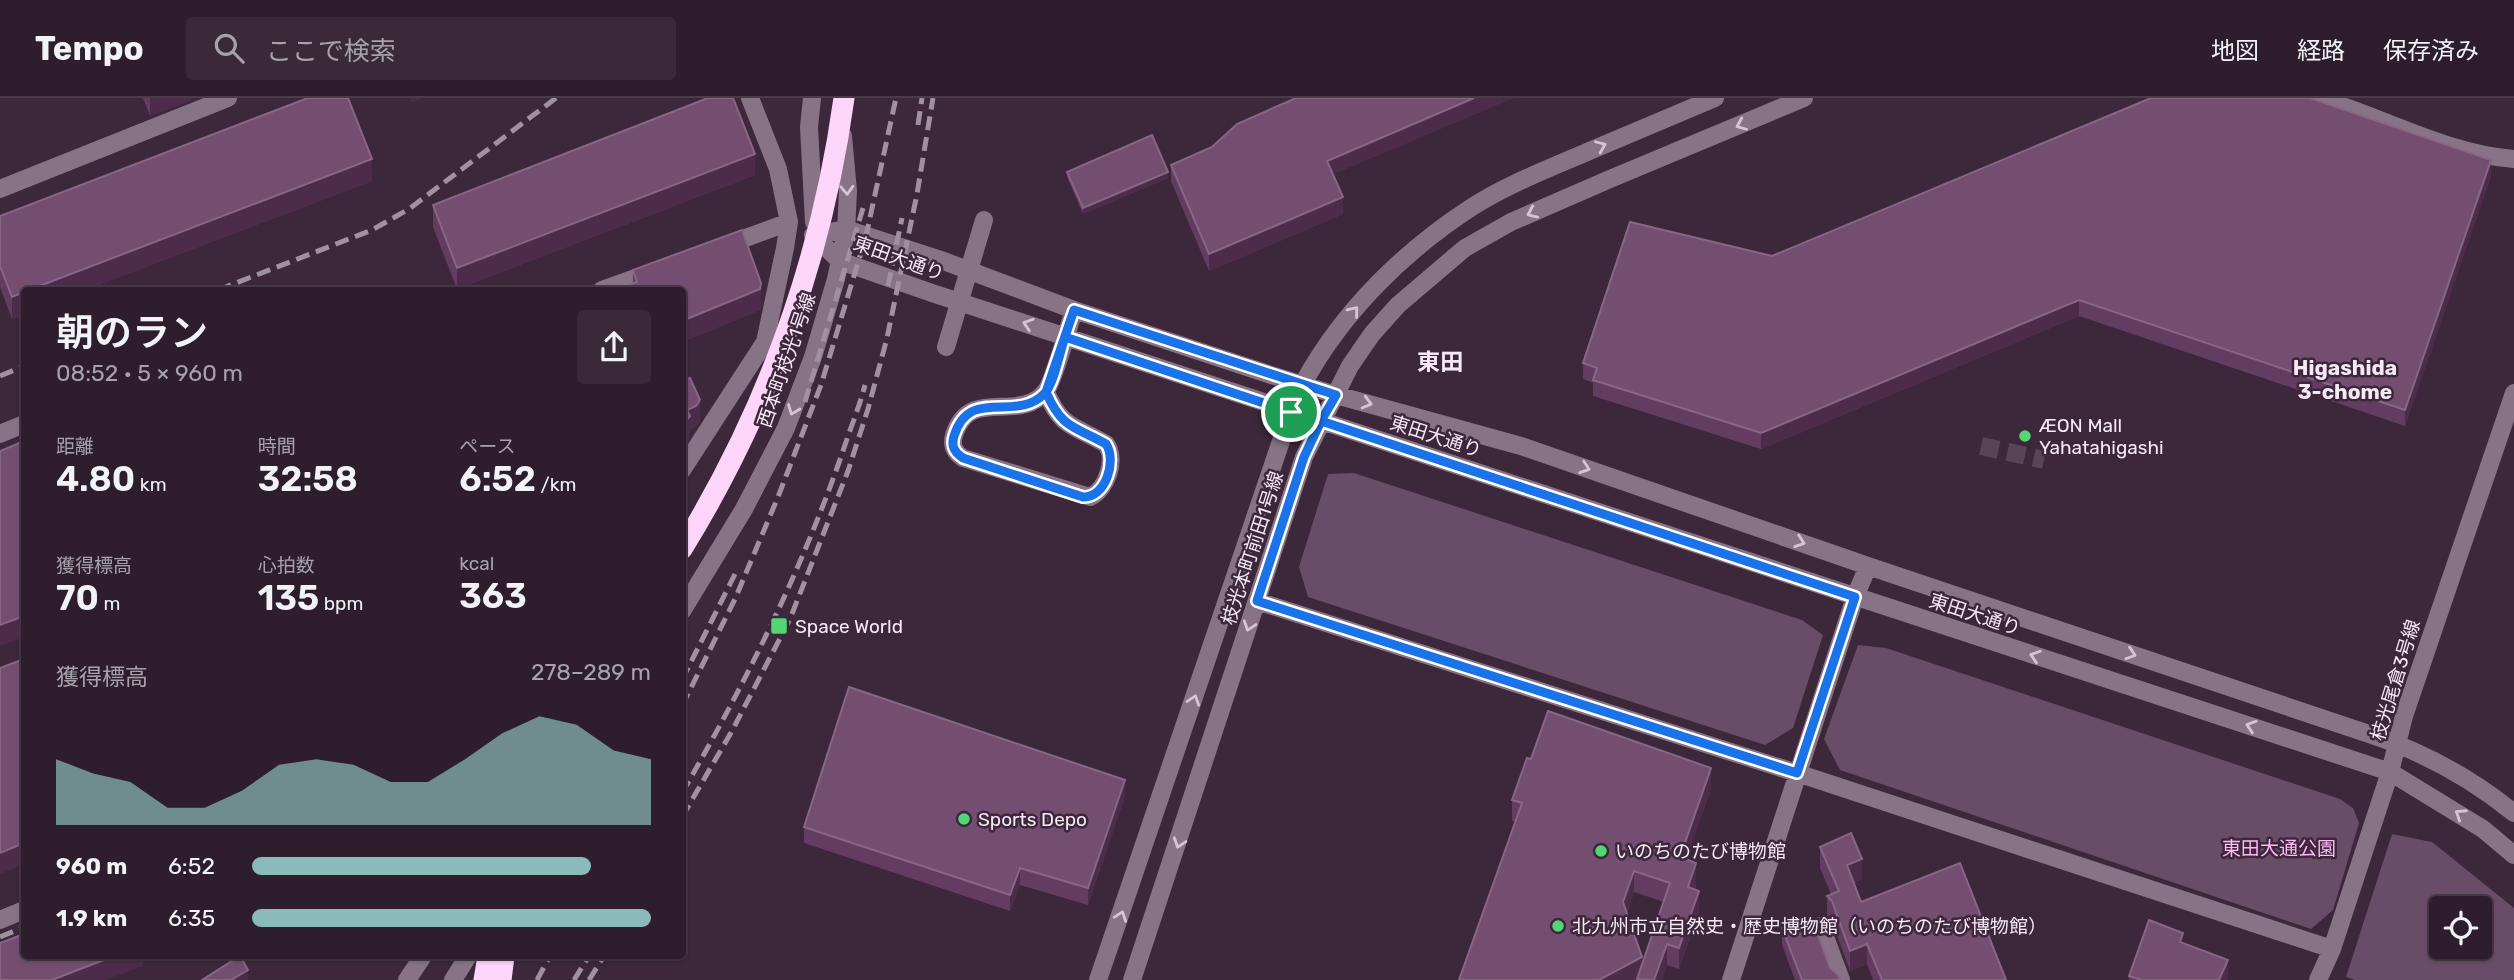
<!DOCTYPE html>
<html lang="ja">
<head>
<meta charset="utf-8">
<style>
	body { margin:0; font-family:Rubik,"Noto Sans JP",sans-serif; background:#3a2a38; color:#f1f3f6; height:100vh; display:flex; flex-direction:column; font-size:26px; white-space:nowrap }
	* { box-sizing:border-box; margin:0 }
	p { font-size:23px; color:#a7a2a9 }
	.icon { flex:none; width:38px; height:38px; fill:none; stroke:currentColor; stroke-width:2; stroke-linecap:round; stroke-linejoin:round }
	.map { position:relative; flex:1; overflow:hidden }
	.details { position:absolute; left:21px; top:189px; width:665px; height:672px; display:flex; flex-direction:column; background:#2e1d2c; border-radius:7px; box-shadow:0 2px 5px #0004,0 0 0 2px #493b48 }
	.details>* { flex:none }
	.tools { position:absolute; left:2429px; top:798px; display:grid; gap:14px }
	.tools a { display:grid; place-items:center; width:63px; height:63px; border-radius:7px; background:#2e1d2c; box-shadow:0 2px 5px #0004,0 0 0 2px #493b48; font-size:35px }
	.pin { position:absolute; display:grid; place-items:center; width:60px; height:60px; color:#fff; margin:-30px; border:4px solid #fff; border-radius:50%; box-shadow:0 2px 7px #0007 }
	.round { display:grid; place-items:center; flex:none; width:74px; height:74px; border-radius:7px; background:#3a2a38 }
	.summary { display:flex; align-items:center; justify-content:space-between; height:119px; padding:0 35px }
	h1 { font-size:38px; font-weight:600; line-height:52px }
	.figures { display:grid; grid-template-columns:repeat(3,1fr); gap:10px; height:119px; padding:7px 35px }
	.figures div { display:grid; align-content:center }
	.figures b { font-size:35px; font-weight:600 }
	.figures small { font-size:19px; font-weight:400 }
	.figures p { font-size:19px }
	.chart { height:196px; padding:14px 35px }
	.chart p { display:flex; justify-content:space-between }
	.chart svg { width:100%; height:126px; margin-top:7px; fill:#8bbbb9; opacity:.7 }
	ul { padding:0 35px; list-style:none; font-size:23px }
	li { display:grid; grid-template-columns:112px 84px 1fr; align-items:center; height:52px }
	li i { height:18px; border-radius:9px; background:#8bbbb9 }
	header { display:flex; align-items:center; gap:42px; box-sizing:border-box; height:98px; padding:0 35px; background:#2e1d2c; border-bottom:2px solid #493b48 }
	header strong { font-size:33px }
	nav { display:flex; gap:38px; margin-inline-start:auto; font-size:24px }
	.search { width:490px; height:63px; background:#3a2a38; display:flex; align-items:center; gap:18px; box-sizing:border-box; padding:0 24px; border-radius:7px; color:#a7a2a9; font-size:26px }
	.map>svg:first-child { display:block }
</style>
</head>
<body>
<header>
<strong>Tempo</strong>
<div class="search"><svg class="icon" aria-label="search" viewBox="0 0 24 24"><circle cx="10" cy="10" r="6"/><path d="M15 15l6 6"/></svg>ここで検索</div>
<nav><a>地図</a><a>経路</a><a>保存済み</a></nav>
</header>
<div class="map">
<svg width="2514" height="882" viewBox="0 0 2514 882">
	<rect width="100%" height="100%" fill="#3d273b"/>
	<path fill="#694c67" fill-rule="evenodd" d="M1354 375 1802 522 1823 537 1793 630 1765 647 1308 499 1299 469 1328 376Z
		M1858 547 1886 550 2340 701 2353 710 2359 725 2333 812 2311 831 1840 672 1824 641Z
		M2392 736 2432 744 2514 810V882H2355L2346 879ZM2480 810V849H2441V810Z"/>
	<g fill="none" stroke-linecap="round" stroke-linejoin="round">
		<path stroke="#594457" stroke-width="18" stroke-dasharray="18 9" stroke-linecap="butt" d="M1981 348 2044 362"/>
		<path stroke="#887386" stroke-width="18" d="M812 0 809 29 814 124
			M2318 0C2383 19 2446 56 2514 61
			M0 91 228 0
			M813 137 840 163 932 195 2390 674 2483 731 2514 757
			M813 137 846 131 941 162 1074 212 1271 277 1336 297 1521 348 1868 468 2372 637C2423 654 2472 681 2514 715
			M724 148 789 124
			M602 192 655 173
			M1046 294C1062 331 1074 327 1106 346 1117 361 1107 391 1090 399L963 360C954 354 951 348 954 337 970 287 1018 326 1045 294 1053 285 1069 227 1074 212
			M0 336 24 326
			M682 372 765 244 785 150 789 124 778 71 750 0
			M1257 503 1797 675 2332 851
			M682 513 744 411 786 330 813 259 836 181 846 134 848 93 843 38
			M0 822 24 812
			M1821 828 1841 882
			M407 882 423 858
			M453 882 468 858
			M1098 882 1281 343C1288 324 1294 303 1304 284 1343 213 1404 153 1472 109 1508 86 1548 71 1587 54 1630 36 1672 18 1715 0
			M1132 882 1304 359 1350 268 1372 236 1398 207 1465 150 1511 124 1610 81 1804 0
			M1731 882 1855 499 1868 468
			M2318 882 2332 851 2390 674 2404 618 2514 295"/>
		<path stroke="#fdd4fa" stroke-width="21" d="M484 882 488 858
			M501 882 504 858"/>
		<path stroke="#a190a0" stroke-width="5" stroke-dasharray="14 7" stroke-linecap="butt" d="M918 27 922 0
			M888 188 902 120
			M218 192 372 132 409 111 556 0
			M0 278 24 268
			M805 304 863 110
			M682 582 735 476
			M682 608 735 501 778 399 821 287 866 138 896 0
			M682 695C745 586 802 472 843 353 850 331 859 310 865 287
			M682 719 732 633 790 521 848 373 868 311 887 240 917 96 933 0
			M0 839 24 829
			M537 882 550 858
			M574 882 589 858
			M589 882 604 858"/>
		<path stroke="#887386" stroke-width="18" d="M946 249 984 122"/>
		<path stroke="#fdd4fa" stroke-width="21" d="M682 451C767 313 822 160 844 0"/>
	</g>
	<path fill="#633c61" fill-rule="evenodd" d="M143 0H191V2L150 18Z
		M1296 0H1513L1333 76 1343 116 1209 173 1171 83V67L1212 49Z
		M1067 74 1168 80 1083 116 1067 79Z
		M755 77 457 191 433 129V107Z
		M2491 78 2405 328 2079 218 1761 351 1593 298V285L1583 281V265L1772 158Z
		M372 83 85 192H24V216L12 221 0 189V118Z
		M633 172 761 206 760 212 682 244V192L633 185Z
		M1531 661 1711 691 1686 761 1696 786 1695 792 1699 814 1679 871 1667 867 1662 882H1459L1515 724 1512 723V702ZM1634 794 1664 804 1642 867 1627 815Z
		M1125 698 1088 807 1020 787 1010 813 804 745V729Z
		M1820 749 1862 781 1854 785 1861 804 2006 882H1873L1867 866 1850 873 1832 824 1827 819V798L1831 796 1820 770Z
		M1782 830 1830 870 1840 882H1795L1782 847Z
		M2183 845 2228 878 2226 882H2129V878Z"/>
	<path fill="#4d2c4b" d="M150 0H191V2L150 18Z
		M411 0H423L411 5Z
		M1474 0H1513L1327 79V63Z
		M755 56V77L457 191V170Z
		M372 61V83L85 192H29Z
		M2491 62V78L2405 328V312Z
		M1168 74V80L1083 116V110Z
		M1343 99V116L1209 173V156Z
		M761 185V206L760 212 682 244V223Z
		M24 194V216L12 221V199Z
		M2079 202V218L1761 351V335Z
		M700 302V324L696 329 690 332V339L686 345 682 346V325L687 312Z
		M24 518V539L0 548V527Z
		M1711 670V691L1680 780V759Z
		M1125 682V698L1088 807V790Z
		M24 745V766L0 776V755Z
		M1862 761V781L1847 788V767Z
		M1696 765V786L1688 811V789Z
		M1020 770V787L1010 813V797Z
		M1634 773V794L1623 825V804Z
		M1699 793V814L1679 871V850Z
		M1667 846V867L1662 882H1654Z
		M1867 846V866L1850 873V853Z
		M114 858H143V868L106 882H52Z
		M1642 859V880L1637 881V882H1599Z
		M2228 862V878L2226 882H2219Z
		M248 872V882H231Z"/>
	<path fill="#734e71" stroke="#876686" stroke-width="2" d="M308 0H348L372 61 29 192H24V194L12 199 0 168V118Z
		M708 0H733L755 56 457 170 433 107Z
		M1296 0H1474L1327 63 1343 99 1209 156 1171 67 1212 49 1237 26Z
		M2151 0H2310L2491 62 2405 312 2079 202 1761 335 1593 282 1597 270 1583 265 1630 124 1772 158Z
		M1152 37 1168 74 1083 110 1067 74Z
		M742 132 761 185 760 191 682 223V192H614L637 184 633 172Z
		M690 280 700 302 696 308 687 312 690 318 686 323 682 325V283Z
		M24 343V518L0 527V353Z
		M24 561V745L0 755V570Z
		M849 589 1125 682 1088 790 1020 770 1010 797 804 729Z
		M1548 613 1711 670 1680 759 1696 765 1688 789 1699 793 1679 850 1667 846 1654 882 1637 881 1670 785 1634 773 1623 804 1642 859 1599 882H1459L1522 705 1512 702 1527 660 1531 661Z
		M1851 735 1862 761 1847 767 1861 804 1960 765 2006 882H1882L1867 846 1850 853 1832 803 1827 798 1839 793 1820 749Z
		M1811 818 1830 870 1838 877 1840 882H1802L1782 830Z
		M2149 822 2183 835 2180 844 2228 862 2219 882H2142L2129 878Z
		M24 836V858H114L52 882H0V845Z
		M240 858 248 872 231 882H202Z"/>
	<defs><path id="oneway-chevron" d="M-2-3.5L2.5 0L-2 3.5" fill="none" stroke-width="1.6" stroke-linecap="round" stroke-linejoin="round" transform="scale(1.75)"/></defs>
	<g stroke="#d5c5d4">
		<use href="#oneway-chevron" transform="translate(1741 27) rotate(157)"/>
		<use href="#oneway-chevron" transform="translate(1601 48) rotate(-23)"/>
		<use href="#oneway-chevron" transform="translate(847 92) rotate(88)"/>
		<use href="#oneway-chevron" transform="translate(1532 115) rotate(156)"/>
		<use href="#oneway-chevron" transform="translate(1354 213) rotate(-51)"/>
		<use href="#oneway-chevron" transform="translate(1028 226) rotate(-162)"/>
		<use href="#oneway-chevron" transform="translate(1367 305) rotate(15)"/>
		<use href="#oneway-chevron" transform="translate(793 312) rotate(111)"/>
		<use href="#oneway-chevron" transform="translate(1585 370) rotate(19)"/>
		<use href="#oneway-chevron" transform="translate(1800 444) rotate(19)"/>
		<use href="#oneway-chevron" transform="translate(1249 528) rotate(108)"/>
		<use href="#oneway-chevron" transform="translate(2131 556) rotate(18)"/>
		<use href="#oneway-chevron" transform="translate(2035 558) rotate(-162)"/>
		<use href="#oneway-chevron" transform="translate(1194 602) rotate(-72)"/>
		<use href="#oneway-chevron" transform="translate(2251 628) rotate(-162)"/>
		<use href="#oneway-chevron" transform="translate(2460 716) rotate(-147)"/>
		<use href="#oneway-chevron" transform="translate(1179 745) rotate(108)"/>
		<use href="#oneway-chevron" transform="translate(1121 818) rotate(-71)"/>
	</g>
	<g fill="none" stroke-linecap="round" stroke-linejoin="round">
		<defs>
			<path id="route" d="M1291 314 1065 239C1060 253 1054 285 1045 295 1016 326 970 287 954 338 951 348 954 354 963 360L1083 399C1106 400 1117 362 1106 346 1074 328 1062 331 1046 294L1074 212 1336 297 1321 323 1855 499 1797 675 1257 503 1304 359 1321 323 1291 314"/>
		</defs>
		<use href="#route" stroke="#fff" stroke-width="14"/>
		<use href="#route" stroke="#1a73e8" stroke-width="9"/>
	</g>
	<g fill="#52d673" stroke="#3d273b" stroke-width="2.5">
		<circle cx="2025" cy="338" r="7"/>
		<rect x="770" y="519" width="18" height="18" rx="3.5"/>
		<circle cx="964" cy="721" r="7"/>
		<circle cx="1601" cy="753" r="7"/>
		<circle cx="1558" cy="828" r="7"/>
	</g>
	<g text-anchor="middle" stroke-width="5" stroke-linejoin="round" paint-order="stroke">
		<g font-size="19" fill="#f6e8f5" stroke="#3d273b">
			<text transform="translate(899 160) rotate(20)" y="7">東田大通り</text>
			<text transform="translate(786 262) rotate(-71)" y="7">西本町枝光1号線</text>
			<text transform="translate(1436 338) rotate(18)" y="7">東田大通り</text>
			<text transform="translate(1252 450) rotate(-72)" y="7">枝光本町前田1号線</text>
			<text transform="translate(1975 516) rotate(18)" y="7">東田大通り</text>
			<text transform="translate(2395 582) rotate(-73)" y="7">枝光尾倉3号線</text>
		</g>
		<g font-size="19" fill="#f6e8f5" stroke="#3d273b" text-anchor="start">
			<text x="2039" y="334">ÆON Mall<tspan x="2039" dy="22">Yahatahigashi</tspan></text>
			<text x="795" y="535">Space World</text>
			<text x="978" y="728">Sports Depo</text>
			<text x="1615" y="760">いのちのたび博物館</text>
			<text x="1572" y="835">北九州市立自然史・歴史博物館（いのちのたび博物館）</text>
		</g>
		<g font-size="19" fill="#fdb8f8" stroke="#3d273b">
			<text x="2279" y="757">東田大通公園</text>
		</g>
		<g font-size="21" font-weight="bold" fill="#f6e8f5" stroke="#3d273b">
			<text x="2345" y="277">Higashida<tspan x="2345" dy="24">3-chome</tspan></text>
		</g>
		<g font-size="23" font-weight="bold" fill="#f6e8f5" stroke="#3d273b">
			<text x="1440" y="272">東田</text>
		</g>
	</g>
</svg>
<div class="tools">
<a><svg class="icon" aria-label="locate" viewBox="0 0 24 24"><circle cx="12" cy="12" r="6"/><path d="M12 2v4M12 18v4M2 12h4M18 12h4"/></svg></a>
</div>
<div class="pin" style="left:1291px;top:314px;background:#1e9e55"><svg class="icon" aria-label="arrive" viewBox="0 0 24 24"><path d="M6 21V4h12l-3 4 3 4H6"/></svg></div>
<section class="details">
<div class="summary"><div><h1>朝のラン</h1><p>08:52 · 5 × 960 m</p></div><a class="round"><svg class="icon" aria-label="share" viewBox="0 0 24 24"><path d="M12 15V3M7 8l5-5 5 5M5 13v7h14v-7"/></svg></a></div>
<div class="figures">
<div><p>距離</p><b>4.80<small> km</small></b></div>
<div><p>時間</p><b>32:58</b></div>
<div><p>ペース</p><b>6:52<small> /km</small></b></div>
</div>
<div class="figures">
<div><p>獲得標高</p><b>70<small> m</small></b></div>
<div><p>心拍数</p><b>135<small> bpm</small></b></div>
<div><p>kcal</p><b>363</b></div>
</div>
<div class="chart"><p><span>獲得標高</span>278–289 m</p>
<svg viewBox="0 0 160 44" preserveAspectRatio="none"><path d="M0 44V21L10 26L20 29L30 38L40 38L50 32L60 23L70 21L80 23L90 29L100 29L110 21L120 12L130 6L140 9L150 18L160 21V44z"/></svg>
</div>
<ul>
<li><b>960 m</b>6:52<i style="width:85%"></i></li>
<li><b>1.9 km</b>6:35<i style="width:100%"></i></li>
</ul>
</section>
</div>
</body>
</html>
